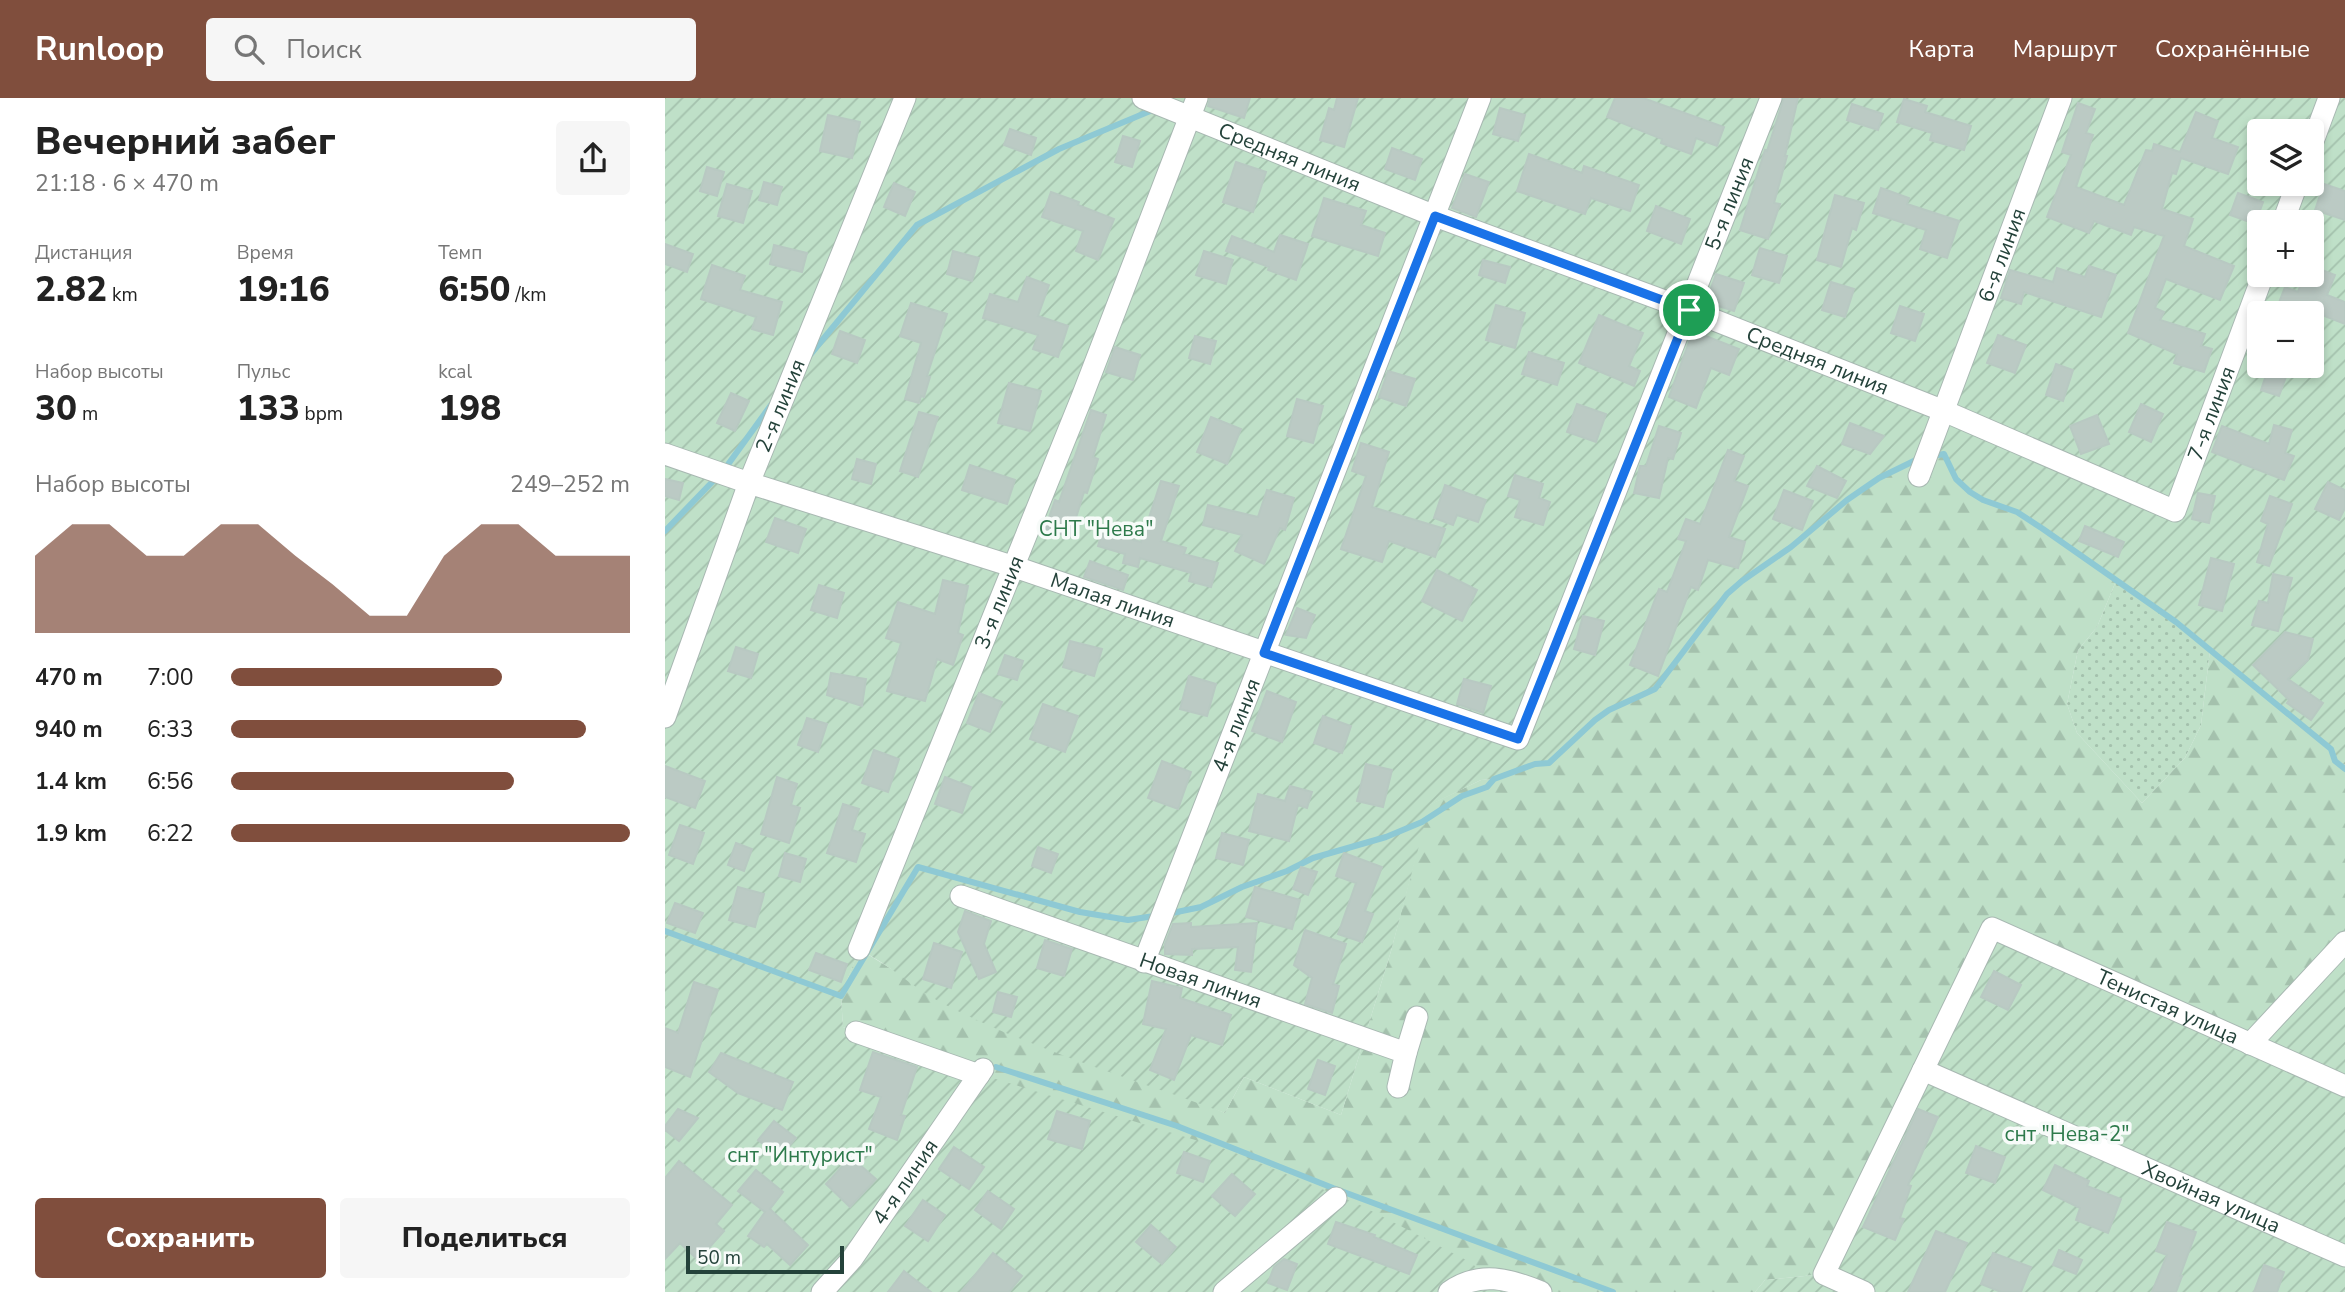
<!DOCTYPE html>
<html lang="ru">
<head>
<meta charset="utf-8">
<style>
	body { margin:0; font-family:"Nunito Sans",sans-serif; background:#f6f6f6; color:#222; height:100vh; display:flex; flex-direction:column; font-size:26px; white-space:nowrap }
	* { box-sizing:border-box; margin:0 }
	p { font-size:23px; color:#767676 }
	.icon { flex:none; width:38px; height:38px; fill:none; stroke:currentColor; stroke-width:2; stroke-linecap:round; stroke-linejoin:round }
	.map { position:relative; flex:1; overflow:hidden }
	.panel { display:flex; flex-direction:column; background:#fff; width:665px }
	.panel>* { flex:none }
	.buttons { position:absolute; left:1582px; top:21px; display:grid; gap:14px }
	.buttons a { display:grid; place-items:center; width:77px; height:77px; border-radius:7px; background:#fff; box-shadow:0 4px 10px #0003; font-size:35px }
	.scale { position:absolute; left:21px; bottom:18px; width:158px; box-sizing:border-box; padding-left:7px; border:4px solid #24423a; border-top:0; font-size:19px; line-height:24px; white-space:nowrap; color:#24423a; -webkit-text-stroke:5px #f7fbf9; paint-order:stroke }
	.pin { position:absolute; display:grid; place-items:center; width:60px; height:60px; color:#fff; margin:-30px; border:4px solid #fff; border-radius:50%; box-shadow:0 2px 7px #0007 }
	.round { display:grid; place-items:center; flex:none; width:74px; height:74px; border-radius:7px; background:#f6f6f6 }
	.summary { display:flex; align-items:center; justify-content:space-between; height:119px; padding:0 35px }
	h1 { font-size:38px; font-weight:800; line-height:52px }
	.metrics { display:grid; grid-template-columns:repeat(3,1fr); gap:10px; height:119px; padding:7px 35px }
	.metrics div { display:grid; align-content:center }
	.metrics b { font-size:35px; font-weight:800 }
	.metrics small { font-size:19px; font-weight:400 }
	.metrics p { font-size:19px }
	.chart { height:196px; padding:14px 35px }
	.chart p { display:flex; justify-content:space-between }
	.chart svg { width:100%; height:126px; margin-top:7px; fill:#804e3d; opacity:.7 }
	.primary-button { display:flex; gap:14px; margin-top:auto; padding:14px 35px }
	.primary-button a { flex:1; height:80px; border-radius:7px; background:#804e3d; color:#fff; font-size:28px; font-weight:800; line-height:80px; text-align:center }
	.primary-button a+a { background:#f6f6f6; color:#222 }
	ul { padding:0 35px; list-style:none; font-size:23px }
	li { display:grid; grid-template-columns:112px 84px 1fr; align-items:center; height:52px }
	li i { height:18px; border-radius:9px; background:#804e3d }
	header { display:flex; align-items:center; gap:42px; box-sizing:border-box; height:98px; padding:0 35px; background:#804e3d; color:#fff }
	header strong { font-size:33px }
	nav { display:flex; gap:38px; margin-inline-start:auto; font-size:24px }
	.search { width:490px; height:63px; background:#f6f6f6; display:flex; align-items:center; gap:18px; box-sizing:border-box; padding:0 24px; border-radius:7px; color:#767676; font-size:26px }
	main { display:flex; flex:1; min-height:0 }
	.map>svg:first-child { display:block }
</style>
</head>
<body>
<header>
<strong>Runloop</strong>
<div class="search"><svg class="icon" aria-label="search" viewBox="0 0 24 24"><circle cx="10" cy="10" r="6"/><path d="M15 15l6 6"/></svg>Поиск</div>
<nav><a>Карта</a><a>Маршрут</a><a>Сохранённые</a></nav>
</header>
<main>
<section class="panel">
<div class="summary"><div><h1>Вечерний забег</h1><p>21:18 · 6 × 470 m</p></div><a class="round"><svg class="icon" aria-label="share" viewBox="0 0 24 24"><path d="M12 15V3M7 8l5-5 5 5M5 13v7h14v-7"/></svg></a></div>
<div class="metrics">
<div><p>Дистанция</p><b>2.82<small> km</small></b></div>
<div><p>Время</p><b>19:16</b></div>
<div><p>Темп</p><b>6:50<small> /km</small></b></div>
</div>
<div class="metrics">
<div><p>Набор высоты</p><b>30<small> m</small></b></div>
<div><p>Пульс</p><b>133<small> bpm</small></b></div>
<div><p>kcal</p><b>198</b></div>
</div>
<div class="chart"><p><span>Набор высоты</span>249–252 m</p>
<svg viewBox="0 0 160 44" preserveAspectRatio="none"><path d="M0 44V17L10 6L20 6L30 17L40 17L50 6L60 6L70 17L80 27L90 38L100 38L110 17L120 6L130 6L140 17L150 17L160 17V44z"/></svg>
</div>
<ul>
<li><b>470 m</b>7:00<i style="width:68%"></i></li>
<li><b>940 m</b>6:33<i style="width:89%"></i></li>
<li><b>1.4 km</b>6:56<i style="width:71%"></i></li>
<li><b>1.9 km</b>6:22<i style="width:100%"></i></li>
</ul>
<div class="primary-button"><a>Сохранить</a><a>Поделиться</a></div>
</section>
<div class="map">
<svg width="1680" height="1194" viewBox="0 0 1680 1194">
	<defs>
		<pattern id="grass-dots" width="8" height="8" patternUnits="userSpaceOnUse" patternTransform="scale(1.75)"><rect width="8" height="8" fill="#bfe0c8"/><path d="M2 2h.1M6 6h.1" fill="none" stroke="#a4c1ad" stroke-width="1.8" stroke-linecap="round"/></pattern>
		<pattern id="forest-firs" width="22" height="20" patternUnits="userSpaceOnUse" patternTransform="scale(1.75)"><rect width="22" height="20" fill="#bfe0c8"/><path d="M5 1l3.5 6h-7zM16 11l3.5 6h-7z" fill="#a4c1ad"/></pattern>
		<pattern id="garden-furrows" width="10" height="10" patternUnits="userSpaceOnUse" patternTransform="scale(1.75)"><rect width="10" height="10" fill="#bfe0c8"/><path d="M-1 1l2-2M0 10L10 0M9 11l2-2" fill="none" stroke="#a4c1ad"/></pattern>
	</defs>
	<rect width="100%" height="100%" fill="#e6efeb"/>
	<path fill="url(#grass-dots)" d="M1451 483 1511 524 1545 552 1536 627 1520 660 1477 705 1412 635 1402 606 1413 552 1432 529Z"/>
	<path fill="url(#forest-firs)" d="M1279 356 1291 381 1305 394 1352 414 1451 483 1432 529 1413 552 1402 606 1412 635 1477 705 1520 660 1536 627 1545 552 1666 651 1669 660 1680 667V839L1575 941 1159 1176 1100 1182 1090 1194H876L821 1179 298 971 178 929 176 898 194 851 233 875 560 1015 579 979 676 1017 726 853 764 707 816 682 829 681 870 666 884 665 930 622 944 612 990 591 1062 496 1207 384 1245 365Z"/>
	<path fill="url(#garden-furrows)" fill-rule="evenodd" d="M0 0H1680V667L1669 660 1666 651 1511 524 1352 414 1305 394 1291 381 1279 357 1245 365 1207 384 1062 496 990 591 944 612 930 622 884 665 870 666 829 681 816 682 765 707 726 853 676 1017 579 979 560 1015C465 980 365 951 275 904 247 889 223 865 194 852L176 898 178 929 298 971 563 1052 693 1106 807 1165 819 1178 876 1194H0ZM1594 33H1647V86H1594ZM1594 124H1647V177H1594ZM1594 215H1647V268H1594Z
		M1327 830 1575 941 1680 839V1194H1090L1100 1182 1159 1176Z"/>
	<g fill="none" stroke-linecap="round" stroke-linejoin="round">
		<path stroke="#8ec9d4" stroke-width="6" d="M145 257 252 127 394 51 490 11
			M1266 358 1279 356 1291 381 1305 394 1318 402 1352 414 1378 431 1511 524 1666 651 1670 663 1680 671
			M59 372 106 307
			M0 433 51 380
			M507 815 536 809 577 789 622 773 648 760 721 739 757 724 797 698 822 689 829 681 870 666 884 665 930 622 944 612 990 591 1062 496 1077 483 1126 449 1182 402 1214 380 1255 360
			M0 833 176 898 253 769 415 814 463 822 489 818
			M331 969 512 1028 668 1090 948 1194"/>
	</g>
	<path fill="#bbcac4" stroke="#b8c9c2" stroke-width="2" d="M545 0H585L579 20 543 8Z
		M672 0H693L679 49 655 42 664 10 669 12Z
		M950 0H978L1059 29 1052 48 1031 40 1026 56 996 45 997 41 942 19Z
		M1119 0H1133L1120 58H1122L1109 105 1115 106 1103 141 1075 132 1100 52 1102 53Z
		M1239 1 1262 8 1260 14 1306 28 1299 52 1265 42 1267 35 1232 24Z
		M1413 5 1430 11 1421 35 1428 37 1411 89 1459 107 1481 52 1487 53 1489 46 1515 54 1531 14 1553 23 1547 40 1573 49 1563 76 1516 60 1511 76 1507 75 1497 111 1528 121 1519 148 1569 168 1555 202 1501 181 1490 210 1499 214 1495 222 1540 236 1536 248 1547 251 1539 274 1509 265 1512 256 1463 235 1499 138 1469 129 1466 137 1429 123 1424 135 1382 119 1406 57 1397 54Z
		M1187 6 1218 16 1213 32 1182 22Z
		M835 10 860 17 853 43 828 36Z
		M163 17 195 24 187 60 155 53Z
		M345 31 371 40 366 57 339 47Z
		M458 38 475 43 467 69 450 64Z
		M727 50 757 61 750 82 720 71Z
		M864 56 917 75 919 68 974 87 965 113 926 100 920 116 852 93Z
		M571 64 601 74 588 114 558 104Z
		M42 69 59 74 52 98 35 93Z
		M800 76 824 84 811 119 787 110Z
		M99 84 117 89 112 107 94 102Z
		M229 85 250 94 240 118 219 109Z
		M62 86 87 93 78 125 53 118Z
		M1659 86 1680 93V122L1650 112Z
		M1216 90 1244 100 1242 106 1294 123 1282 160 1255 151 1261 132 1208 115Z
		M386 94 414 104 413 107 449 121 433 162 411 153 418 133 377 119Z
		M1573 95 1598 104 1590 126 1565 117Z
		M1170 97 1199 105 1191 132 1187 130 1176 169 1152 162Z
		M659 100 701 113 696 127 720 135 713 158 647 138Z
		M991 108 1025 121 1016 146 982 133Z
		M615 137 643 146 631 182 603 172 604 169 561 153 567 138 609 154Z
		M0 146 28 156 22 174 0 166Z
		M109 147 142 155 137 174 105 166Z
		M1095 150 1122 158 1114 185 1087 177Z
		M288 153 314 160 307 183 282 176Z
		M539 153 568 162 561 186 531 177Z
		M818 162 845 169 840 185 814 177Z
		M47 167 80 178 75 192 117 204 108 237 87 231 91 219 36 201Z
		M1424 168 1451 177 1436 219 1359 194 1356 206 1336 200 1345 172 1388 184 1392 170 1420 179Z
		M1647 168 1670 177 1662 197 1680 204V226L1652 215H1610L1620 189 1633 194 1639 177H1647Z
		M1051 176 1079 185 1069 213 1041 204Z
		M362 179 384 187 373 218 403 228 393 259 368 251 373 237 318 220 325 196 353 204Z
		M1166 184 1189 191 1180 219 1157 212Z
		M246 205 282 216 262 278 265 279 259 299 256 298 254 305 240 301 256 245 235 238Z
		M831 207 860 215 850 250 821 242Z
		M1235 208 1259 216 1250 243 1226 235Z
		M934 217 978 235 964 268 975 273 969 288 914 265Z
		M175 233 200 242 192 265 167 256Z
		M1028 233 1074 251 1064 277 1046 270 1031 310 1004 299Z
		M1333 237 1361 247 1350 275 1322 265Z
		M530 238 551 243 545 266 524 260Z
		M450 249 475 257 468 282 441 274Z
		M864 254 899 265 892 287 857 276Z
		M1391 266 1408 272 1398 303 1381 297Z
		M1604 268H1625L1614 298 1596 292Z
		M723 273 750 281 741 308 714 299Z
		M344 285 376 293 365 333 333 325Z
		M66 295 84 303 70 333 52 325Z
		M632 301 658 308 648 345 622 338Z
		M912 306 941 316 931 344 902 334Z
		M1476 306 1498 316 1486 344 1464 334Z
		M426 312 441 317 428 359 433 361 422 395 419 394 405 439 380 431 390 402 394 404Z
		M254 314 273 319 253 379 235 373Z
		M1432 317 1444 346 1416 356 1405 328Z
		M546 319 576 331 562 366 532 354Z
		M1185 325 1219 338 1205 356 1177 346Z
		M1609 327 1627 332 1620 355 1629 358 1619 382 1547 354 1557 328 1604 346Z
		M994 328 1016 335 1008 361 1003 360 994 400 969 395 975 368H981Z
		M696 345 724 354 707 409 780 431 770 459 724 443 717 464 676 451 701 378 687 373Z
		M1063 352 1079 358 1069 383 1083 388 1064 439 1080 444 1073 470 1043 462 1033 492 1026 489 993 578 965 567 994 491 1002 494 1021 443 1013 441 1021 421 1035 426Z
		M192 361 211 366 206 386 187 381Z
		M305 367 350 382 342 406 297 392Z
		M1152 368 1181 383 1172 400 1142 388Z
		M850 377 878 386 874 400 885 404 878 427 850 419 855 402 843 398Z
		M0 381 18 385 14 402 0 398Z
		M496 383 514 388 496 443 521 450 519 456 553 465 546 489 524 483 526 475 475 460 473 469 458 465 460 456 433 448 437 434 476 444Z
		M1663 384 1680 392V410L1674 422 1650 411Z
		M780 387 821 402 813 424 792 417 788 427 769 420Z
		M602 392 629 400 620 432 615 430 599 466 570 453 577 437 538 427 543 407 593 419Z
		M1119 392 1148 403 1137 432 1108 421Z
		M1533 395 1550 398 1544 425 1527 421Z
		M1605 398 1627 406 1604 468 1592 464 1603 426 1596 423Z
		M110 420 141 431 133 455 101 444Z
		M1420 428 1459 444 1453 459 1414 443Z
		M1546 460 1569 466 1557 513 1534 507Z
		M425 463 463 477 458 492 419 479Z
		M772 472 812 492 797 523 757 503Z
		M1608 476 1627 480 1613 533 1587 527 1594 503 1603 505Z
		M278 482 303 488 293 535 298 537 288 567 272 561 260 603 222 593 236 545 221 540 233 504 270 516Z
		M154 487 179 495 172 520 146 512Z
		M632 510 650 517 641 540 621 537Z
		M918 518 939 523 930 557 909 551Z
		M1620 534 1648 541 1643 562 1623 581 1658 605 1646 622 1622 605 1624 602 1588 567Z
		M405 543 437 551 429 578 398 569Z
		M71 549 93 556 86 580 63 573Z
		M340 557 358 563 352 582 333 576Z
		M166 575 201 581 197 608 162 597Z
		M524 578 551 586 542 618 515 611Z
		M799 581 826 588 818 615 792 606Z
		M602 593 631 604 617 644 587 633Z
		M314 595 337 604 325 634 302 625Z
		M378 606 413 618 400 654 365 641Z
		M658 618 686 628 677 655 649 645Z
		M142 620 162 626 153 654 133 647Z
		M209 652 234 661 223 694 197 685Z
		M497 663 526 674 513 711 483 700Z
		M701 666 727 672 718 709 692 703Z
		M0 668 40 683 30 710 0 699Z
		M112 679 132 686 126 707 135 710 124 745 96 736Z
		M280 679 306 689 297 715 270 706Z
		M625 688 647 694 642 710 633 707 624 743 584 733 593 696 620 703Z
		M178 706 194 711 187 732 200 736 191 764 162 755Z
		M15 727 39 735 28 766 4 757Z
		M557 735 584 742 578 767 551 760Z
		M71 745 87 751 79 773 63 767Z
		M373 749 393 756 386 775 367 768Z
		M120 755 141 761 135 784 114 778Z
		M679 755 717 769 700 813 708 816 697 844 673 836 691 785 671 778Z
		M636 769 652 774 643 797 628 791Z
		M73 789 99 796 90 829 64 822Z
		M590 789 635 802 627 831 581 819Z
		M10 805 38 815 30 835 2 825Z
		M300 813 326 823 319 846 331 874 314 881 293 834Z
		M526 825V829L592 825 586 874 570 872 573 849 527 851V857L500 856V846L508 826Z
		M640 832 681 846 668 886 674 888 667 915 640 906 647 880 629 867Z
		M380 842 407 851 399 878 372 870Z
		M269 845 297 854 286 890 258 881Z
		M151 855 182 866 176 884 144 872Z
		M1329 873 1356 887 1343 912 1316 899Z
		M487 883 517 890 515 900 566 917 557 947 526 937 509 982 485 972 501 931 478 926Z
		M29 884 53 892 25 979 0 969V930L13 935Z
		M333 894 352 899 346 919 328 914Z
		M208 954 252 969 236 1017 240 1018 232 1042 204 1031 216 999 195 992Z
		M56 955 128 984 117 1012 73 995 44 974Z
		M653 962 670 968 660 997 643 991Z
		M13 1011 33 1020 14 1043 0 1032V1028Z
		M1253 1011 1273 1019 1243 1087 1246 1088 1235 1120 1239 1121 1230 1142 1198 1129Z
		M392 1013 425 1023 417 1051 383 1041Z
		M109 1023 131 1040 115 1059 93 1042Z
		M1311 1048 1340 1059 1330 1085 1301 1075Z
		M289 1049 319 1069 304 1091 274 1071Z
		M519 1054 545 1063 538 1084 512 1075Z
		M186 1059 211 1081 185 1109 161 1086Z
		M14 1063 67 1107 51 1126 59 1133 33 1162 15 1145 0 1161V1080Z
		M1390 1067 1424 1083 1422 1088 1456 1101 1443 1135 1411 1122 1415 1110 1378 1092Z
		M91 1072 118 1094 105 1111 143 1147 125 1167 102 1146 99 1149 83 1138 100 1114 73 1093Z
		M567 1076 590 1096 570 1118 547 1098Z
		M323 1093 349 1111 336 1131 310 1112Z
		M258 1102 280 1117 263 1143 240 1128Z
		M671 1124 710 1137 709 1139 752 1157 744 1176 663 1146Z
		M1502 1124 1531 1134 1515 1178H1517L1511 1194H1487L1502 1157 1491 1153Z
		M486 1127 511 1149 497 1166 471 1144Z
		M1271 1133 1302 1145 1280 1194H1243Z
		M1394 1152 1417 1162 1411 1176 1388 1167Z
		M328 1155 357 1178 344 1194H296Z
		M1328 1155 1366 1169 1356 1194H1336L1316 1186Z
		M619 1161 632 1166 622 1192 603 1185 609 1169Z
		M1599 1167 1619 1174 1612 1194H1589Z
		M239 1173 266 1194H223Z"/>
	<g fill="none" stroke-linecap="round" stroke-linejoin="round">
		<defs>
			<g id="minor">
				<path id="s1" d="M478 0 770 118 1024 212 1279 313 1510 413 1598 177"/>
				<path d="M1647 46 1664 0"/>
				<path d="M1618 124 1632 86"/>
				<path id="s2" d="M0 356 84 385 350 469 853 641 1106 0"/>
				<path id="s3" d="M1254 378 1396 0"/>
				<path id="s4" d="M0 619 84 385 240 0"/>
				<path id="s5" d="M296 798 741 955 733 989"/>
				<path id="s6" d="M194 851 417 299 532 0"/>
				<path id="s7" d="M479 864 815 0"/>
				<path d="M191 934 314 977"/>
				<path d="M1585 946 1680 844"/>
				<path d="M741 955 752 919"/>
				<path id="s8" d="M1258 972 1680 1158"/>
				<path id="s9" d="M157 1194 187 1161 318 971"/>
				<path d="M559 1194 671 1100"/>
				<path d="M784 1194C815 1172 844 1181 876 1194"/>
				<path id="s10" d="M1199 1194 1159 1176 1327 830 1680 988"/>
			</g>
		</defs>
		<use href="#minor" stroke="#a8b8b2" stroke-width="23"/>
		<use href="#minor" stroke="#fff" stroke-width="21"/>
	</g>
	<g fill="none" stroke-linecap="round" stroke-linejoin="round">
		<defs>
			<path id="route" d="M770 118 1024 212 853 641 599 555Z"/>
		</defs>
		<use href="#route" stroke="#fff" stroke-width="14"/>
		<use href="#route" stroke="#1a73e8" stroke-width="9"/>
	</g>
	<g text-anchor="middle" stroke-width="7" stroke-linejoin="round" paint-order="stroke">
		<g font-size="21" fill="#24423a" stroke="#f7fbf9">
			<text dy="7" stroke="none"><textPath href="#s1" startOffset="158">Средняя линия</textPath></text>
			<text dy="7" stroke="none"><textPath href="#s2" startOffset="1475">5-я линия</textPath></text>
			<text dy="7" stroke="none"><textPath href="#s3" startOffset="236">6-я линия</textPath></text>
			<text dy="7" stroke="none"><textPath href="#s1" startOffset="724">Средняя линия</textPath></text>
			<text dy="7" stroke="none"><textPath href="#s4" startOffset="332">2-я линия</textPath></text>
			<text dy="7" stroke="none"><textPath href="#s1" startOffset="1216">7-я линия</textPath></text>
			<text dy="7" stroke="none"><textPath href="#s2" startOffset="471">Малая линия</textPath></text>
			<text dy="7" stroke="none"><textPath href="#s6" startOffset="374">3-я линия</textPath></text>
			<text dy="7" stroke="none"><textPath href="#s7" startOffset="254">4-я линия</textPath></text>
			<text dy="7" stroke="none"><textPath href="#s5" startOffset="254">Новая линия</textPath></text>
			<text dy="7" stroke="none"><textPath href="#s10" startOffset="621">Тенистая улица</textPath></text>
			<text dy="7" stroke="none"><textPath href="#s9" startOffset="138">4-я линия</textPath></text>
			<text dy="7" stroke="none"><textPath href="#s8" startOffset="315">Хвойная улица</textPath></text>
		</g>
		<g font-size="21" fill="#2d7a4b" stroke="#f7fbf9">
			<text x="431" y="438">СНТ "Нева"</text>
			<text x="1402" y="1043">снт "Нева-2"</text>
			<text x="135" y="1064">снт "Интурист"</text>
		</g>
	</g>
</svg>
<div class="buttons">
<a><svg class="icon" aria-label="layers" viewBox="0 0 24 24"><path d="M12 4l9 5-9 5-9-5zM3 14l9 5 9-5"/></svg></a>
<a>+</a>
<a>−</a>
</div>
<div class="scale">50 m</div>
<div class="pin" style="left:1024px;top:212px;background:#1e9e55"><svg class="icon" aria-label="arrive" viewBox="0 0 24 24"><path d="M6 21V4h12l-3 4 3 4H6"/></svg></div>
</div>
</main>
</body>
</html>
